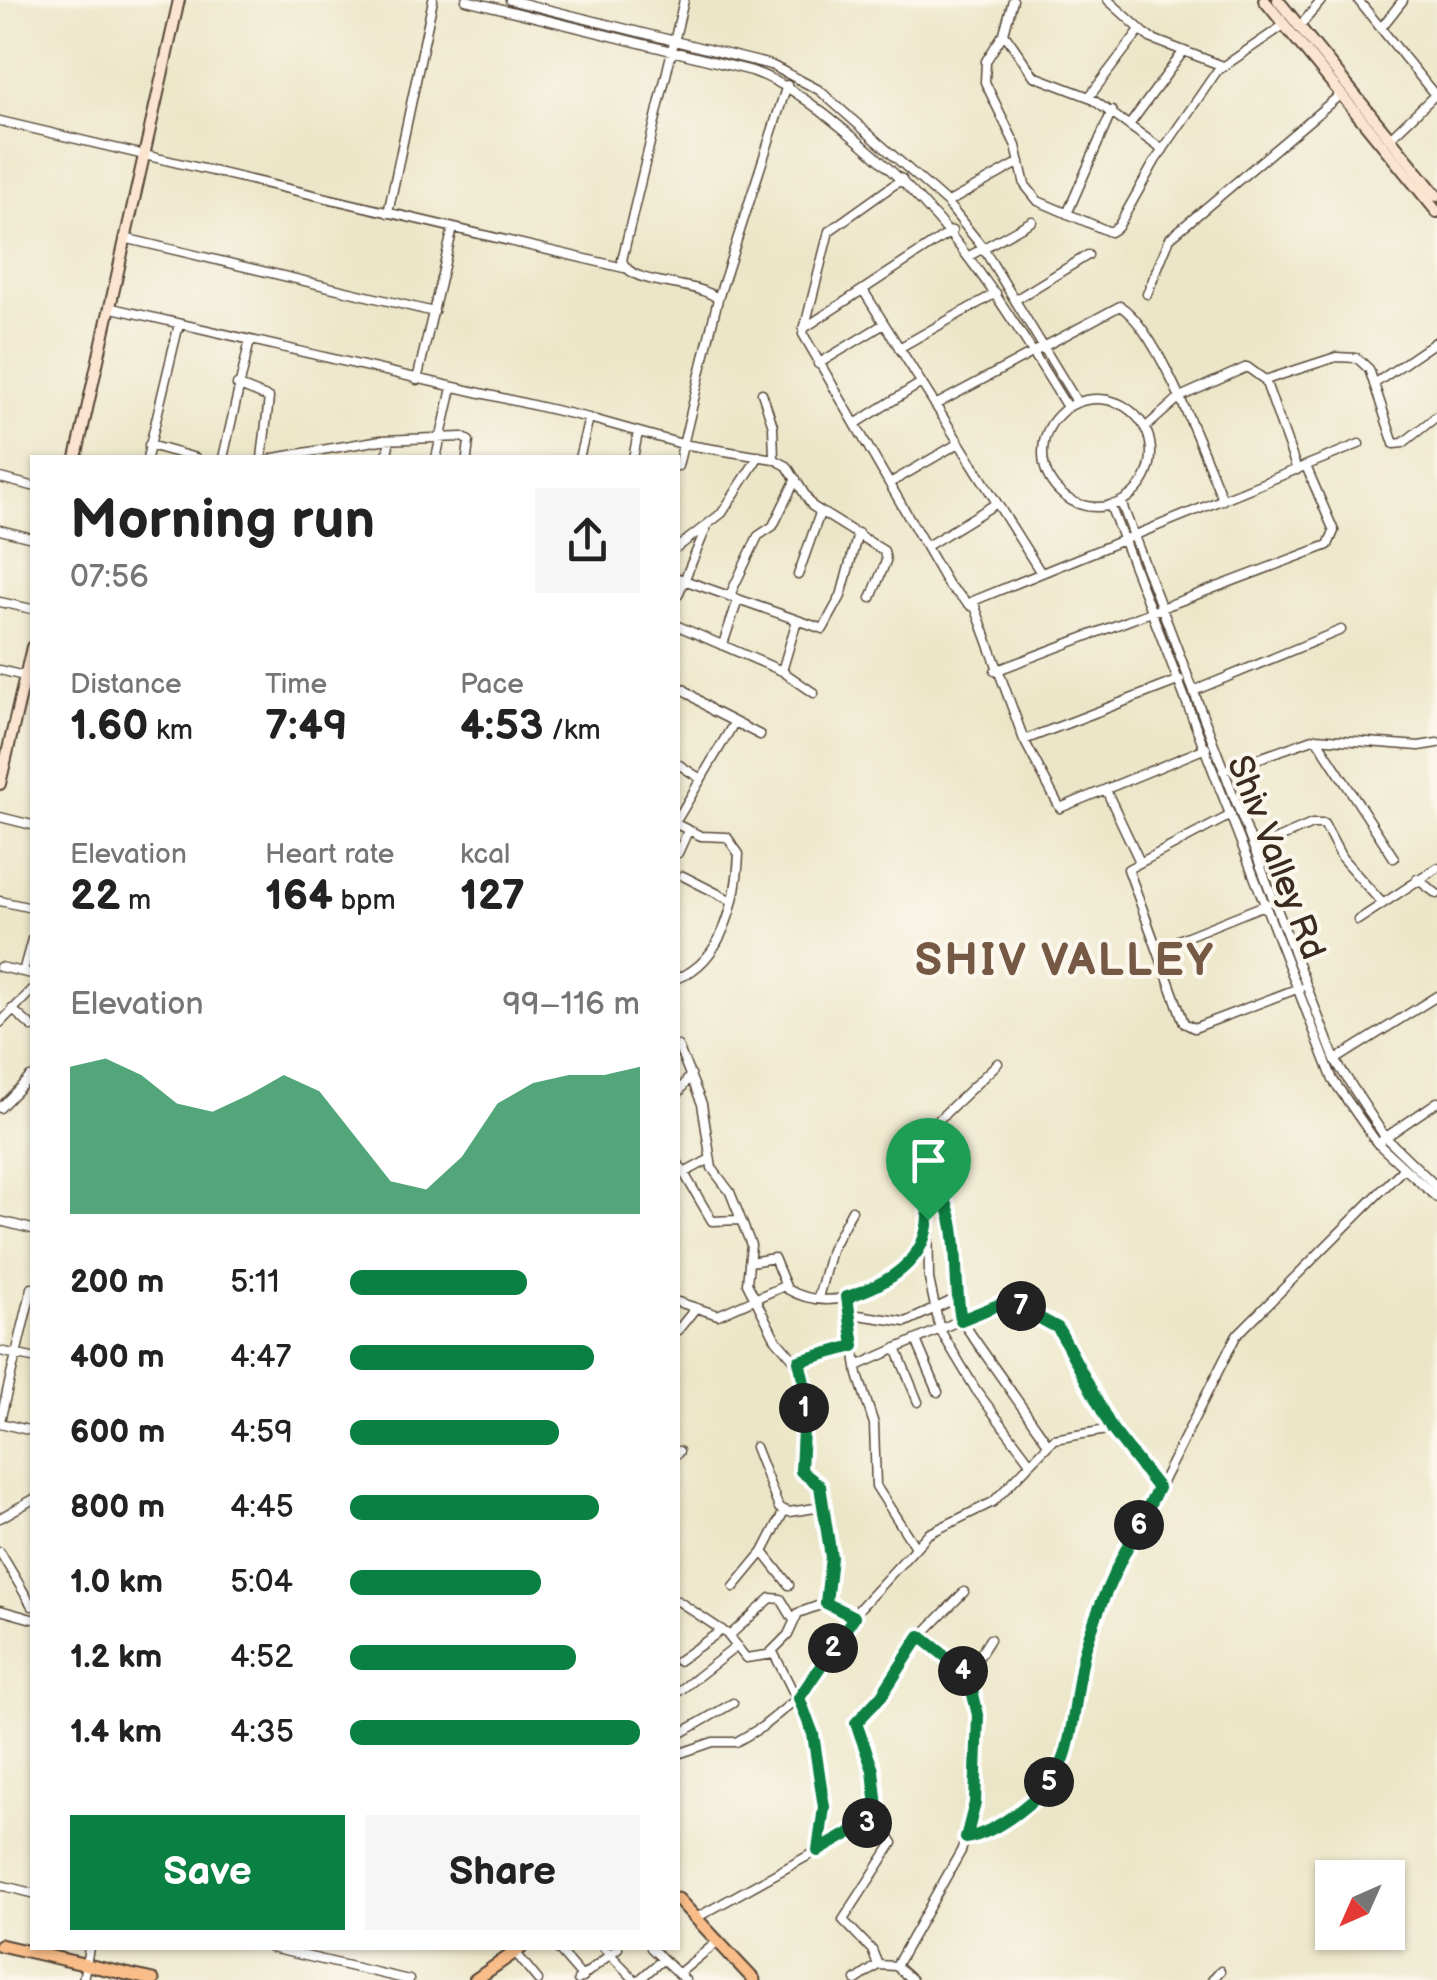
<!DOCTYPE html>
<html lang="en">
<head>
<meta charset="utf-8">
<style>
	body { margin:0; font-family:"Balsamiq Sans",sans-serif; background:#f6f6f6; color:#222; height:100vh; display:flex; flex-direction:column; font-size:38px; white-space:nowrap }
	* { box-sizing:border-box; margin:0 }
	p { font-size:32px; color:#767676 }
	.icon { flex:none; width:55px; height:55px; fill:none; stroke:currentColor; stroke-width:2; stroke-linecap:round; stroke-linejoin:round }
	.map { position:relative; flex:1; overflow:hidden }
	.panel { position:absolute; left:30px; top:455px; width:650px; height:1495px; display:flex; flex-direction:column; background:#fff; border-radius:0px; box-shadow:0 2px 8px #0004 }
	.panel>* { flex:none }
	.needle { width:65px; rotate:225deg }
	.buttons { position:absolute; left:1315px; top:1860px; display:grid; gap:20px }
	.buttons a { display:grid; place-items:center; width:90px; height:90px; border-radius:0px; background:#fff; box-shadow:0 2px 8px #0004; font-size:50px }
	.pin { position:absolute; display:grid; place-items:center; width:85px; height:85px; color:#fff; margin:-102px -42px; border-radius:50% 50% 50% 0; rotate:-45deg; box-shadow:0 0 10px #0007 }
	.pin .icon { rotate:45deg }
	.km { position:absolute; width:50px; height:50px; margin:-25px; border-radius:50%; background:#222; color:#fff; font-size:28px; line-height:50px; text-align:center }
	.round { display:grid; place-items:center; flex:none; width:105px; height:105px; border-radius:0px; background:#f6f6f6 }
	.headline { display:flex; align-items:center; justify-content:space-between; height:170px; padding:0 40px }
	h1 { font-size:55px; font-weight:800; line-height:75px }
	.metrics { display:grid; grid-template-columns:repeat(3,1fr); gap:15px; height:170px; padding:10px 40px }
	.metrics div { display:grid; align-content:center }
	.metrics b { font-size:42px; font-weight:800 }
	.metrics small { font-size:28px; font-weight:400 }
	.metrics p { font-size:28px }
	.chart { height:280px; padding:20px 40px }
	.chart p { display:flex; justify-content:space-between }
	.chart svg { width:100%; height:180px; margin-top:10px; fill:#0b8043; opacity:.7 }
	.action { display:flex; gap:20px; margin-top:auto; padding:20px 40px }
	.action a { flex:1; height:115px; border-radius:0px; background:#0b8043; color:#fff; font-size:40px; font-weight:800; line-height:115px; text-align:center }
	.action a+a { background:#f6f6f6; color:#222 }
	ul { padding:0 40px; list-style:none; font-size:32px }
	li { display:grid; grid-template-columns:160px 120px 1fr; align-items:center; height:75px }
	li i { height:25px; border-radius:12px; background:#0b8043 }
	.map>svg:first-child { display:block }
</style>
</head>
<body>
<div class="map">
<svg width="1437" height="1980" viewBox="0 0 1437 1980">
	<rect width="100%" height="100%" fill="#fbf7ec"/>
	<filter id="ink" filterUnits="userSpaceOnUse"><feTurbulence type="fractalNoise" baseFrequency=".01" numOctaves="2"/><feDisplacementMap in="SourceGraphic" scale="20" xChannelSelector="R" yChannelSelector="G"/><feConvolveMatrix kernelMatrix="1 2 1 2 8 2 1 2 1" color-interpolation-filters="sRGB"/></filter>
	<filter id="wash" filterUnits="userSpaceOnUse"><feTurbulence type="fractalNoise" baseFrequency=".0048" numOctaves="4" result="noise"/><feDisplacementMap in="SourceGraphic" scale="40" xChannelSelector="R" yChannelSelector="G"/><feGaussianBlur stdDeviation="2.25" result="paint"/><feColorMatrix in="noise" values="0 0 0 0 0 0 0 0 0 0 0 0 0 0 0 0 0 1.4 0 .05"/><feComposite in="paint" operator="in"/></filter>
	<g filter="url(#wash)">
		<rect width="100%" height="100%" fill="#ece6c8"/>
	</g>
	<g filter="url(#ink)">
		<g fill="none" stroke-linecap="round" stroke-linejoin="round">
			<defs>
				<path id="street" d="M466 0 752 71C787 83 813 105 842 128 946 210 999 297 1067 407
					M510 0 771 65 819 90 947 203 983 248 1077 402
					M1013 0 1004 33 986 61 985 82 1016 146 1025 185 1038 201 1110 232 1118 227 1155 161 1217 71 1284 25
					M1108 0 1150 38 1223 66
					M1358 0 1435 95
					M1300 26 1322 0
					M1381 28 1403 0
					M1004 33 1034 76 1089 97 1163 150
					M1089 97 1139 31
					M0 121 624 268
					M1130 124 1183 52
					M1389 139 1436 94
					M902 179 829 231 803 334 948 585 971 606
					M947 203 1020 162
					M388 213 433 0
					M1067 214 1112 111
					M124 238 434 312
					M971 255 1032 221
					M863 290 1041 573
					M1147 294 1170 238 1341 94
					M718 299 787 85
					M1015 300 1088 255
					M112 308 589 418 682 444 774 459 787 466 812 506 884 551 886 561 871 598
					M803 329 952 231
					M899 348 996 293
					M818 364 884 324
					M417 380 453 228
					M1265 380 1336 357 1357 358 1369 369 1394 444 1403 443 1437 416
					M1374 384 1437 341
					M237 385 269 398 262 458
					M762 393 773 426 774 459
					M1043 453a54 54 0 1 1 108 0a54 54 0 1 1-108 0Z
					M935 405 1120 306C1159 330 1204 456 1223 500
					M855 424 921 383
					M1145 428 1180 397 1247 367 1265 380 1297 470
					M149 445 196 458
					M147 458 179 324
					M223 458 250 340
					M274 458 381 440 462 437 469 441 467 458
					M386 458 390 440
					M436 458 452 388
					M579 458 589 418
					M633 458 638 433
					M678 466 718 299C696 279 630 288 622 260L684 0
					M0 478 32 486
					M890 483 959 443
					M1121 502 1335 1060 1385 1137 1437 1187
					M1110 505 1333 1080 1377 1143 1437 1198
					M0 530 32 538
					M927 546 997 503
					M678 547 722 513 759 456
					M798 575 820 513
					M678 578 823 629 841 596 858 533
					M678 595 707 526
					M729 597 758 536 773 526 796 479
					M0 602 32 609
					M678 626 782 671 814 693
					M723 644 738 600
					M0 670 32 678
					M782 671 797 620
					M995 671 1328 545 1334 531 1306 466
					M678 685 713 711 760 735
					M1196 690 1341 630
					M1316 738 1394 858
					M1024 740 1180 680
					M1206 748 1060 808 1024 740 973 601 1359 444
					M678 764 701 779
					M1223 771 1316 738 1419 746 1437 743
					M1106 790 1139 860
					M1231 815 1128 869 1184 1023 1194 1028 1299 988
					M0 817 32 825
					M678 818 734 723
					M678 825 701 836 727 837 739 854C737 898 724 960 678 978
					M1256 848 1312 824H1324L1342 858 1382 903
					M678 853 688 831
					M683 876 730 900
					M1417 879 1437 894
					M0 901 32 908
					M1358 920 1437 868
					M1158 948 1267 904
					M0 967 32 974
					M23 972 32 939
					M12 1009 32 1027
					M0 1023 32 990
					M678 1046 702 1104 712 1168 730 1192 751 1245 747 1283 775 1338 802 1369 801 1471 817 1482 822 1492 831 1557 826 1603
					M1335 1060 1437 996
					M998 1063 931 1127 922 1152 955 1221 954 1267 961 1320 1048 1444
					M678 1094 691 1074
					M0 1108 30 1077
					M1383 1139 1437 1102
					M678 1163 712 1221 739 1220
					M930 1171 921 1186 928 1210 929 1279 940 1330 976 1390 1030 1462
					M684 1173 710 1159
					M0 1221 32 1229
					M750 1262 774 1258 787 1289C839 1319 891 1281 925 1244
					M847 1297 858 1375 874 1424 876 1486 915 1547
					M818 1298 831 1250 852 1210
					M678 1302 718 1315 784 1286
					M851 1314 906 1322 957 1298
					M678 1330 694 1310
					M916 1340 938 1392
					M896 1348 918 1402
					M0 1351 32 1358
					M799 1361 854 1346
					M857 1366 1001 1302 1021 1306 1058 1328 1112 1429 1158 1488
					M0 1421 32 1288
					M0 1423 32 1431
					M755 1447 779 1508 789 1512 822 1507
					M678 1453 679 1451
					M0 1518 32 1500
					M0 1552 32 1606
					M763 1552 789 1585
					M734 1587 763 1552 784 1511
					M678 1601 726 1633 746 1658 774 1654C800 1703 821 1747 824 1804 825 1820 817 1834 818 1851
					M0 1610 32 1619
					M729 1636 771 1598 781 1599 793 1619
					M921 1636 968 1674
					M771 1652 788 1635 798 1613 826 1603 854 1617
					M678 1661 722 1630
					M678 1692 737 1646
					M678 1735 733 1703
					M678 1754 713 1742H736L762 1727 799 1697 859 1609 928 1534 993 1502 1054 1439 1112 1429
					M966 1838C1004 1832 1048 1791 1065 1757L1084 1653 1098 1609 1236 1336 1402 1170
					M0 1885 32 1893
					M696 1918 878 1817
					M271 1948 409 1980
					M557 1948 583 1978
					M604 1948 635 1980
					M651 1948 685 1980
					M515 1952 538 1980
					M878 1965 872 1950 843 1920 893 1843 879 1822 873 1770 856 1723 882 1695 921 1636 964 1592
					M896 1966 961 1851 971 1823 973 1754 979 1723 968 1674 990 1639
					M678 1974 717 1942
					M83 1980 89 1948
					M578 1980 618 1948
					M639 1980 663 1959
					M856 1980 878 1965 896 1966 912 1980
					M1212 1980 1220 1971"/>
				<path id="secondary" d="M1264 0 1437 212
					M1278 0 1437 196
					M76 458 179 0
					M0 784 32 647"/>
				<path id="primary" d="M678 1899 754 1980
					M0 1945 153 1980
					M475 1980 521 1948"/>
			</defs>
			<use href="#street" stroke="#564638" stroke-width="11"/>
			<use href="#secondary" stroke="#564638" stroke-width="14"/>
			<use href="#primary" stroke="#564638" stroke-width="15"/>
			<use href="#street" stroke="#fff" stroke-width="8"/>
			<use href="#secondary" stroke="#fce5d0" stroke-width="10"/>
			<use href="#primary" stroke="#f8bd89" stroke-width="11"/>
		</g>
	</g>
	<g fill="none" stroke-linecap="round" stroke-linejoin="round" filter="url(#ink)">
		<defs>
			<path id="route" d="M930 1172C966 1225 950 1260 961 1320L1008 1301 1058 1328 1112 1429 1158 1488C1131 1540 1101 1593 1085 1650 1076 1681 1074 1747 1058 1771 1041 1798 997 1833 966 1838L975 1803 978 1715 968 1674 920 1636 882 1695 856 1723 873 1770 878 1817 818 1851 824 1807 813 1734 799 1698 854 1617 826 1603 831 1557 820 1486 801 1471 805 1387 799 1361 854 1346 847 1297C887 1284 926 1262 928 1217 929 1206 922 1197 922 1186Z"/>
		</defs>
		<use href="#route" stroke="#fff" stroke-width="20"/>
		<use href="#route" stroke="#0b8043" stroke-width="12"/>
	</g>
	<g text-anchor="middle" stroke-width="8" stroke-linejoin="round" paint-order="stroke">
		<g font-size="35" fill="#3b2a1e" stroke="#fbf7ec">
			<text transform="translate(1277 857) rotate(69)" y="12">Shiv Valley Rd</text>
		</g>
		<g font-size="45" font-weight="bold" letter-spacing="2.5" fill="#765944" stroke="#fbf7ec">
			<text x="1065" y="975">SHIV VALLEY</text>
		</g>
	</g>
</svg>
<div class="buttons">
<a><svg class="needle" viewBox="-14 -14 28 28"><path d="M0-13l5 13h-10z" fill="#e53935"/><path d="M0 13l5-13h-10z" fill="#767676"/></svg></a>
</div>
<div class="pin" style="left:928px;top:1220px;background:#1e9e55"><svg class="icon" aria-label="arrive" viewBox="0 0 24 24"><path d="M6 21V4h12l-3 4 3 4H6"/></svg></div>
<b class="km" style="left:804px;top:1408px">1</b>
<b class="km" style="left:833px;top:1648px">2</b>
<b class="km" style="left:867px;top:1823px">3</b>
<b class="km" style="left:963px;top:1671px">4</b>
<b class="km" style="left:1049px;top:1782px">5</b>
<b class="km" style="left:1139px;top:1525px">6</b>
<b class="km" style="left:1021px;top:1306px">7</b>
<section class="panel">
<div class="headline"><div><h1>Morning run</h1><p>07:56</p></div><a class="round"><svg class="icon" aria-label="share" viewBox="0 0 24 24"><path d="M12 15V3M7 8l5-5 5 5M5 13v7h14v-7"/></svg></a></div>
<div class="metrics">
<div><p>Distance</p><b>1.60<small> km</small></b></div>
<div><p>Time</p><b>7:49</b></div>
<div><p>Pace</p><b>4:53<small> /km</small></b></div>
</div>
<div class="metrics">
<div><p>Elevation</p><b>22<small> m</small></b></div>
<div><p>Heart rate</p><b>164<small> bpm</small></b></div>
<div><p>kcal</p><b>127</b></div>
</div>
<div class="chart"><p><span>Elevation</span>99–116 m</p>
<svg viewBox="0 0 160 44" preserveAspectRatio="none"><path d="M0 44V8L10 6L20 10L30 17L40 19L50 15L60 10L70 14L80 25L90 36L100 38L110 30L120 17L130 12L140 10L150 10L160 8V44z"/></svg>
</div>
<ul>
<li><b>200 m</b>5:11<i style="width:61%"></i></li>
<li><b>400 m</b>4:47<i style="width:84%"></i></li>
<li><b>600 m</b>4:59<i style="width:72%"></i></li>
<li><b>800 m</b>4:45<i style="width:86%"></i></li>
<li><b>1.0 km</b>5:04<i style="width:66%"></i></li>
<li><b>1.2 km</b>4:52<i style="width:78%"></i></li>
<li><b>1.4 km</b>4:35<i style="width:100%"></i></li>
</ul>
<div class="action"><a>Save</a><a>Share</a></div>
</section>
</div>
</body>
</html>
